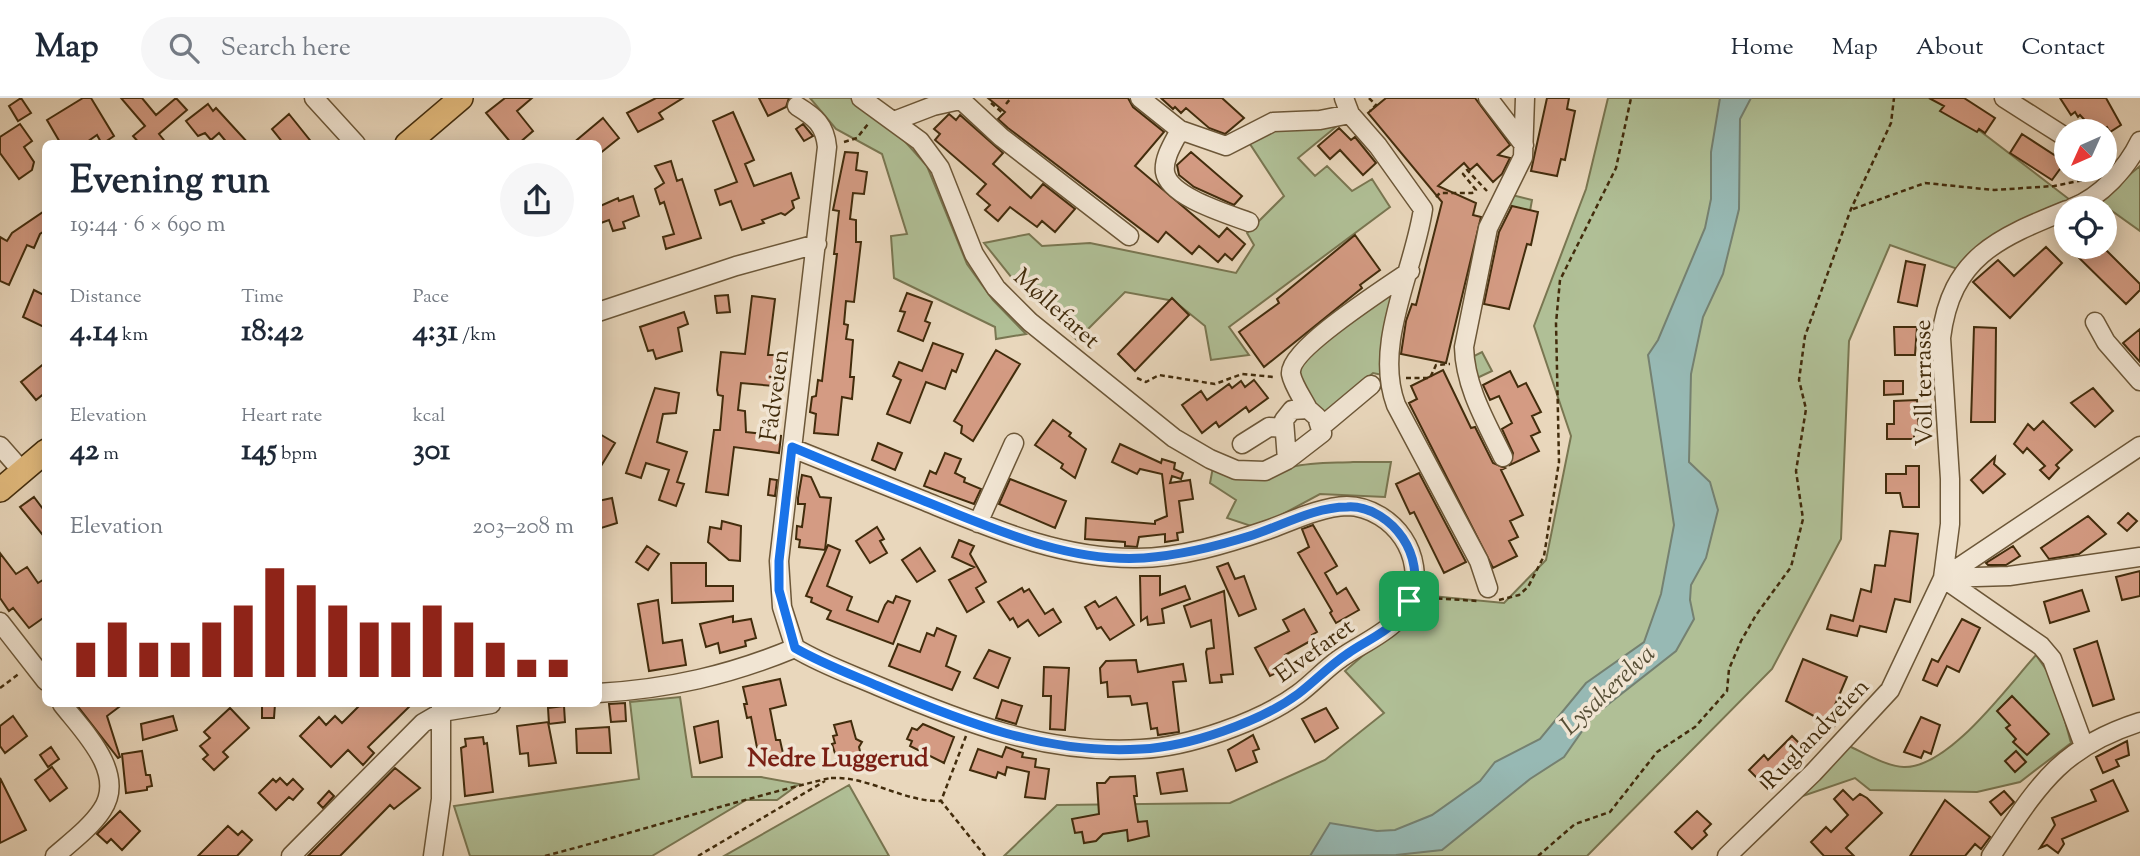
<!DOCTYPE html>
<html lang="en">
<head>
<meta charset="utf-8">
<style>
	body { margin:0; font-family:"Sorts Mill Goudy",serif; background:#f6f6f7; color:#1f2937; height:100vh; display:flex; flex-direction:column; font-size:26px; white-space:nowrap }
	* { box-sizing:border-box; margin:0 }
	p { font-size:23px; color:#747a83 }
	.icon { flex:none; width:38px; height:38px; fill:none; stroke:currentColor; stroke-width:2; stroke-linecap:round; stroke-linejoin:round }
	.map { position:relative; flex:1; overflow:hidden }
	.sheet { position:absolute; left:42px; top:42px; width:560px; height:567px; display:flex; flex-direction:column; background:#fff; border-radius:10px; box-shadow:0 4px 18px #0003 }
	.sheet>* { flex:none }
	.needle { width:46px; rotate:225deg }
	.buttons { position:absolute; left:2054px; top:21px; display:grid; gap:14px }
	.buttons a { display:grid; place-items:center; width:63px; height:63px; border-radius:50%; background:#fff; box-shadow:0 4px 18px #0003; font-size:35px }
	.pin { position:absolute; display:grid; place-items:center; width:60px; height:60px; color:#fff; margin:-30px; border-radius:14px; box-shadow:0 4px 10px #0006 }
	.round { display:grid; place-items:center; flex:none; width:74px; height:74px; border-radius:37px; background:#f6f6f7 }
	.head { display:flex; align-items:center; justify-content:space-between; height:119px; padding:0 28px }
	h1 { font-size:38px; font-weight:700; line-height:52px }
	.metrics { display:grid; grid-template-columns:repeat(3,1fr); gap:10px; height:119px; padding:7px 28px }
	.metrics div { display:grid; align-content:center }
	.metrics b { font-size:30px; font-weight:700 }
	.metrics small { font-size:19px; font-weight:400 }
	.metrics p { font-size:19px }
	.chart { height:196px; padding:14px 28px }
	.chart p { display:flex; justify-content:space-between }
	.chart svg { width:100%; height:126px; margin-top:7px; stroke:#8f2418; stroke-width:6 }
	header { display:flex; align-items:center; gap:42px; box-sizing:border-box; height:98px; padding:0 35px; background:#fff; border-bottom:2px solid #e0e1e3 }
	header strong { font-size:33px }
	nav { display:flex; gap:38px; margin-inline-start:auto; font-size:24px }
	.search { width:490px; height:63px; background:#f6f6f7; display:flex; align-items:center; gap:18px; box-sizing:border-box; padding:0 24px; border-radius:38px; color:#747a83; font-size:26px }
	.map>svg:first-child { display:block }
</style>
</head>
<body>
<header>
<strong>Map</strong>
<div class="search"><svg class="icon" aria-label="search" viewBox="0 0 24 24"><circle cx="10" cy="10" r="6"/><path d="M15 15l6 6"/></svg>Search here</div>
<nav><a>Home</a><a>Map</a><a>About</a><a>Contact</a></nav>
</header>
<div class="map">
<svg width="2140" height="758" viewBox="0 0 2140 758">
	<rect width="100%" height="100%" fill="#e9d7bc"/>
	<filter id="stains"><feTurbulence type="fractalNoise" baseFrequency=".00286" numOctaves="4"/><feColorMatrix values="0 0 0 0 .2 0 0 0 0 .09 0 0 0 0 .02 0 0 0 .5 -.17"/></filter>
	<radialGradient id="worn" r=".72"><stop offset=".6" stop-color="#630" stop-opacity="0"/><stop offset="1" stop-color="#630" stop-opacity=".3"/></radialGradient>
	<path fill="#b0bf96" stroke="#797651" stroke-width="2" d="M810 0H851L901 39 927 68 967 166 993 202 1026 236 996 241 995 229 894 180 891 138 907 136 882 56 836 31Z
		M1608 0H1937L2078 108 1963 173 1890 147 1849 243 1841 441 1772 571 1587 758H1004L1057 707 1230 705 1325 662 1384 615 1345 573 1432 498 1504 505 1546 462 1571 338 1534 228 1586 91Z
		M1343 23 1298 60 1315 78 1327 68 1352 93 1372 81 1390 109 1229 229 1249 257 1211 262 1205 228 1174 203 1125 194 1077 242 1016 185 984 145 1029 136 1042 148 1090 145 1236 175 1254 147 1247 135 1284 98 1250 46 1279 29Z
		M2140 68V133L2098 103Z
		M1512 97 1532 102 1530 113 1509 109Z
		M1396 192 1383 277 1373 275 1323 317C1316 306 1300 288 1300 275 1299 250 1375 207 1396 192Z
		M1482 254 1492 273 1477 280 1472 259Z
		M1353 364H1391L1385 399 1320 396 1257 430 1227 420 1236 402 1210 385 1213 369C1252 390 1254 379 1292 369 1311 364 1333 365 1353 364Z
		M2036 557 2054 583 2071 645 2020 684 1977 694 1870 692 1855 680 1791 702 1849 648C1864 655 1888 669 1904 669 1949 670 2007 589 2036 557Z
		M680 599 692 679H761L799 686 777 702H746L652 758H470L454 708 639 681 630 604Z
		M849 687 889 758H724Z"/>
	<path fill="#97b9b4" stroke="#758171" stroke-width="2" d="M1720 0H1751L1740 21 1739 111 1723 176 1703 219 1691 276 1689 364 1710 384 1718 412 1706 460 1691 487 1690 502 1694 521 1676 553 1592 619 1564 659 1530 681 1442 752 1396 757 1310 758 1330 725 1377 733 1395 732 1432 717 1480 683 1495 664 1540 641 1586 585 1644 544 1661 496 1674 427 1648 257 1658 242 1705 130 1711 101V54Z"/>
	<path fill="#d49b83" stroke="#422c0c" stroke-width="2" d="M21 0 31 15 18 23 9 8Z
		M83 0H91L114 38 102 46 97 37 84 46H61L47 22Z
		M121 0H142L156 17 176 0 187 12 159 36 167 46H140L133 38 145 28Z
		M505 0H532L517 13 533 33 518 46H512L486 15Z
		M656 0H683L659 15 663 21 638 34 627 15Z
		M759 0H789L786 9 768 18Z
		M988 0H1128L1133 9 1164 34 1135 68 1219 139 1227 130 1245 146 1232 162 1225 156 1218 164 1199 148 1192 156 1166 134 1158 144 1008 30 998 21 1005 14Z
		M1161 0H1222L1244 20 1225 36 1209 30 1186 10 1181 15 1175 9 1173 11Z
		M1386 0H1475L1510 47 1498 57 1510 60 1502 76 1493 84 1477 66 1470 72 1464 65 1438 88 1476 105 1473 117 1481 119 1446 265 1401 256 1406 223 1412 206 1416 207 1442 104 1368 15Z
		M1547 0H1569L1567 11 1575 13 1565 62 1561 61 1557 78 1531 73Z
		M1929 0H1964L1995 20 1985 35 1979 31 1977 34 1940 13 1944 8Z
		M2060 0H2106L2121 27 2110 34 2107 29 2100 33 2097 28 2092 30 2080 17 2078 19 2075 14 2071 17Z
		M208 6 213 13 216 10 249 46H228L219 35 211 42 205 35 198 38 186 23Z
		M733 14 754 62 745 66 754 88 791 75 799 100 792 103 794 110 785 117 781 115 762 122 764 125 742 132 731 103 720 107 715 92 737 84 713 23Z
		M289 16 313 46H284L272 31Z
		M949 16 956 22 960 17 1003 55 993 66 1031 100 1043 86 1075 111 1055 134 1042 123 1037 129 1010 109 998 123 985 112 990 107 977 96 986 86 935 42 940 36 934 31Z
		M603 20 619 40 598 57V46H572Z
		M20 26 32 43 24 49 34 64 32 72 19 81 0 55V39Z
		M803 26 813 38 804 43 796 31Z
		M1339 30 1351 42 1355 39 1376 65 1363 77 1340 52 1330 61 1318 48Z
		M2022 36 2065 64 2052 82 2010 55Z
		M845 54 858 55 856 72 867 74 864 96 853 95 850 121 856 122V144H861L854 204 846 203 844 226 848 227 846 241 853 242 850 279H854L852 301 842 299 838 337 814 335 816 316 810 314 812 299 816 298 818 282 822 283 823 274 837 156H834L839 113 833 112Z
		M1191 54 1242 98 1234 107 1194 89 1179 77 1177 67Z
		M671 63 677 83 682 81 701 140 666 151 663 139 674 136 664 104 660 106 655 91 664 85 655 68Z
		M633 98 639 118 623 124 625 130 613 133 609 122 598 126V109L618 100 619 103Z
		M1512 108 1538 114 1531 147 1527 146 1509 211 1484 206 1499 134Z
		M46 112V132L40 136 34 150 27 147 9 187 0 183V139L7 143 12 135Z
		M1355 137 1380 172 1360 187 1362 190 1264 269 1239 234 1279 205 1277 201Z
		M2046 149 2062 165 2010 220 1973 184 1998 162 2014 178Z
		M2068 149H2103L2140 186V192L2126 206Z
		M1906 163 1925 167 1917 208 1898 204Z
		M34 192 46 198V230L23 219Z
		M907 195 932 204 925 223 930 225 923 243 898 233 905 214 900 213Z
		M728 197 730 214 717 215 715 198Z
		M752 198 775 201 768 257H777L774 288 741 285 738 312 745 313 746 334 781 338 779 355 734 349 728 397 706 394 714 332H720L723 298 718 297 717 292 721 254 745 256Z
		M1172 200 1189 217 1135 273 1118 256Z
		M684 214 688 226 678 230 682 253 656 261 653 252 648 253 640 229Z
		M1894 229H1917L1915 257H1895Z
		M1974 229 1996 230 1995 324H1971Z
		M2140 231V264L2123 245Z
		M933 245 963 256 956 274 952 272 945 291 926 284 910 325 887 316 901 282 893 278 899 264 922 273Z
		M996 252 1020 266 973 343 961 335 962 328 954 323Z
		M46 264V294L36 302 21 284Z
		M1443 272 1471 330 1475 329 1493 365 1505 370 1501 372 1523 417 1510 423 1518 439 1509 443 1517 458 1493 470 1409 305 1417 301 1411 288Z
		M1510 273 1518 289 1526 285 1541 314 1532 318 1540 334 1531 338 1539 353 1510 367 1513 355 1502 331 1512 325 1499 298 1490 302 1483 287Z
		M1254 282 1268 300 1249 314 1246 309 1219 329 1216 324 1202 335 1182 307 1201 293 1207 302 1229 286 1232 290 1241 283 1245 289Z
		M1884 283H1903V296L1884 297Z
		M655 290 679 295 676 315 663 316 657 344 687 354 677 384 684 386 676 408 659 402 669 372 646 365 641 380 626 375Z
		M2093 290 2113 313 2095 329 2071 305Z
		M1917 302 1919 334H1914V341H1887V326H1894V303Z
		M1053 322 1071 335 1069 338 1086 351 1075 380 1061 370 1063 366 1035 347Z
		M2043 323 2072 352 2056 367 2059 370 2049 381 2040 372 2045 368 2027 350 2023 355 2014 346 2028 326 2034 332Z
		M598 335 615 345 598 373Z
		M878 345 902 355 895 372 872 362Z
		M1120 346 1161 365 1162 361 1175 365 1174 371 1183 375 1181 381 1172 378 1170 385 1190 382 1193 401 1179 403 1183 434 1177 435 1178 442 1165 444V436L1139 439 1137 449 1125 448V444L1085 441 1086 420 1155 426V423L1167 418 1162 376 1140 371 1137 376 1112 364Z
		M945 355 961 361 955 375 965 380 964 384 981 391 974 406 924 388 930 373 936 376Z
		M1995 359 1994 366 2005 376 1983 395 1971 382Z
		M1906 368H1919V409H1903L1900 395H1886V376H1906Z
		M1419 375 1466 464 1444 475 1414 414 1410 416 1396 386Z
		M802 377 811 379 820 399 831 400 825 452 799 449 800 442 796 441 797 428 802 429 805 406H798V400Z
		M770 381 777 382 775 398 768 397Z
		M1010 381 1066 403 1055 430 999 406Z
		M34 399 46 415V441L20 409Z
		M612 400 617 425 598 431V403Z
		M2128 415 2137 423 2127 433 2118 425Z
		M2088 418 2106 436 2079 456 2049 461 2041 450Z
		M722 423 741 428 740 463 729 462 708 444 710 429 721 431Z
		M1313 427 1337 468 1325 475 1337 496 1346 490 1359 512 1336 525 1330 515 1332 513 1298 455 1309 449 1302 431Z
		M877 429 884 441 880 443 887 455 870 465 856 443Z
		M1890 433 1918 436 1910 504 1895 501 1886 534 1860 528 1857 538 1827 531 1831 517 1853 523 1861 491 1871 494 1875 467 1885 468Z
		M959 442 974 448 970 456 986 484 976 490 984 504 967 514 949 482 974 469 952 459Z
		M828 447 840 452 827 488 852 499 847 512 878 524 885 507 888 503 893 505 896 498 910 503 893 546 827 521 831 513 811 504 812 500 806 498Z
		M647 448 659 456 648 472 636 464Z
		M2013 448 2020 458 2006 467H1988L1986 465Z
		M920 450 935 473 917 484 902 462Z
		M0 455 16 476 27 469 38 485 46 480V518L29 530 13 510 9 513 0 500Z
		M671 465H706V488H733V503L672 505Z
		M1228 465 1235 481 1244 478 1256 511 1239 518 1217 469Z
		M2140 473V498L2122 502 2116 479Z
		M1140 478H1160V497L1185 488 1190 501 1162 511 1164 525 1148 527 1147 519 1141 523Z
		M1022 490 1024 494 1029 491 1045 516 1053 511 1061 524 1039 538 1028 522 1018 529 1013 520 1010 522 998 504Z
		M2082 492 2089 513 2050 525 2044 504Z
		M1224 493 1233 576 1221 577 1222 584 1210 585 1206 554 1207 551 1214 550 1211 522 1191 529 1184 508Z
		M1116 499 1134 527 1110 542 1101 529 1097 531 1085 509 1095 503 1099 509Z
		M658 502 663 545 682 542 686 567 649 573 638 506Z
		M1304 511 1317 534 1312 537 1314 541 1285 557 1290 568 1270 578 1255 550 1289 533 1283 522Z
		M733 518V524L751 521 756 540 745 543 746 548 720 555 718 545 706 549 700 526Z
		M1962 521 1980 530 1959 574 1947 568 1937 588 1923 582 1932 561 1938 564Z
		M937 530 956 538 946 568 960 574 952 592 889 568 898 546 920 554 927 535 934 538Z
		M2097 543 2114 601 2093 608 2074 551Z
		M989 552 1010 560 998 590 974 580Z
		M1803 561 1847 579 1835 607 1844 613 1834 629 1786 603Z
		M1136 562 1138 574 1183 566 1186 583 1173 584 1179 634 1158 637 1157 630 1151 631 1147 605 1132 607 1130 598 1108 599 1107 584 1101 585 1100 570 1106 563Z
		M1044 569 1069 570 1065 632 1050 631 1051 598H1043Z
		M780 581 786 607 770 611 776 642H780L784 660 760 665 751 619 747 620 744 606H747L743 589Z
		M2012 598 2049 636 2027 657 2013 644 2016 641 2006 630 2010 627 1997 613Z
		M1002 602 1022 608 1016 626 996 620Z
		M625 605 626 623 611 624 609 606Z
		M76 606H123L107 618 120 659 118 660Z
		M262 606H275L274 620H262Z
		M361 606H412L368 649 374 655 363 667 348 652 331 669 300 638 319 619 326 627 335 618 342 625Z
		M564 608 565 624 549 626 548 610Z
		M230 610 249 630 223 654 228 659 214 672 203 661 208 657 200 648 210 640 204 634Z
		M1326 610 1338 630 1315 644 1302 621Z
		M13 618 27 638 5 655 0 648V628Z
		M173 618 177 632 143 642 141 626Z
		M1921 619 1940 627 1931 656 1924 653 1921 660 1904 654Z
		M718 623 722 659 700 665 694 629Z
		M851 623 856 641 862 644 859 649 862 662 839 668 832 646 835 645 833 638 837 637 834 627Z
		M548 624 556 665 529 668 528 655 520 656 517 628Z
		M923 626 954 639 944 665 910 648 912 643 907 641 912 630 917 632Z
		M609 629 611 655H577L576 631Z
		M1253 637 1259 651 1253 653 1257 664 1236 673 1228 652Z
		M1792 638 1809 655 1768 691 1749 672 1764 657 1768 662Z
		M483 639 484 646 487 645 493 694 465 698 461 650 466 648 465 641Z
		M2127 643 2129 657 2116 662 2119 668 2103 675 2096 659Z
		M51 649 59 661 48 669 40 657Z
		M1006 649 1023 655 1022 659 1036 661 1035 669 1049 671 1045 701 1025 699 1029 674 1007 669 1005 677 998 674 996 680 970 672 978 651 1002 659Z
		M142 653 146 677H150L152 688 147 689V692L126 695 122 656Z
		M2016 653 2026 664 2015 674 2005 663Z
		M52 669 67 690 50 703 35 682Z
		M395 670 420 690 394 711 390 707 340 758H308Z
		M1183 671 1187 693 1161 696 1157 675Z
		M1135 678 1137 698H1134L1138 724 1147 723 1149 738 1128 743 1127 732 1103 736 1096 743 1084 745 1082 734 1075 735 1072 721 1099 716 1097 685H1105L1110 679Z
		M0 680 26 732 0 745Z
		M280 680 287 687 293 681 303 691 293 702 289 699 276 712 259 695 273 681 276 684Z
		M2113 682 2128 713 2062 741 2064 746 2058 755 2047 747 2040 750 2055 727 2052 720 2096 703 2091 692Z
		M1843 692 1853 702 1860 696 1867 700 1882 715 1846 750 1854 758H1824L1811 744 1826 729 1831 734 1848 717 1834 701Z
		M329 693 334 698 323 710 318 705Z
		M2004 693 2014 704 2001 717 1990 704Z
		M1945 702 1990 739 1981 751 1975 746 1965 758H1910Z
		M120 713 140 733 122 752 111 741 107 745 97 736Z
		M1697 713 1711 726 1704 733 1707 737 1692 751 1675 734Z
		M228 728 238 737 242 733 252 742 237 758H198Z"/>
	<g fill="none" stroke-linecap="round" stroke-linejoin="round">
		<defs>
			<path id="minor" d="M314 0 356 46
				M861 0 920 43 940 70 974 156 996 190 1030 224 1174 340 1210 361 1236 372 1265 373 1287 362 1322 335 1317 319 1308 311 1292 312 1284 322 1287 362
				M959 0 1001 39 1129 138
				M1140 0 1180 32 1226 48 1273 24 1320 22 1350 16
				M1344 0 1350 16 1378 48 1423 111C1414 173 1373 246 1396 307L1479 463 1488 490
				M1488 0 1524 47
				M2004 0 2067 40
				M894 23 933 8 960 2
				M1180 32C1174 44 1163 60 1165 74 1169 99 1228 116 1249 124
				M2072 110C2101 99 2127 70 2140 43
				M598 214 736 168 817 146
				M2095 224 2106 244 2140 283
				M1308 311C1303 301 1293 287 1291 276 1288 251 1389 188 1410 173
				M1322 328 1371 287
				M1242 346 1269 329 1284 330
				M0 348 22 373
				M792 350C835 367 879 385 922 402 991 430 1061 461 1137 460 1180 460 1226 446 1267 432 1292 423 1320 409 1347 408 1359 408 1370 412 1380 418 1418 441 1428 494 1394 525 1379 539 1358 548 1341 560 1326 570 1313 585 1298 596 1260 624 1188 649 1141 651 1046 657 963 624 878 588 850 576 821 566 795 550
				M1503 359C1486 324 1465 289 1464 249L1488 130 1523 59 1525 0
				M978 425 1014 345
				M1943 480 1950 426V381L1941 240C1951 159 1998 140 2067 112
				M1943 480 2041 548 2052 561 2084 648
				M1943 480 2009 478 2140 459
				M0 524 46 583
				M795 550 782 509 779 463 827 49C825 27 815 19 797 8
				M598 595C669 591 730 577 795 550
				M55 758C71 744 91 729 102 712 127 675 83 633 62 606
				M291 758 423 625 442 614 491 606
				M433 758 441 701V606
				M1727 758 1813 675 1890 592 1943 480 2140 348
				M1991 758C2037 690 2058 650 2140 624"/>
			<path id="major" d="M407 46 461 0
				M0 392 46 353"/>
		</defs>
		<use href="#minor" stroke="#6c5738" stroke-width="21"/>
		<use href="#major" stroke="#422c0c" stroke-width="26"/>
		<path stroke="#422c0c" stroke-width="2.5" stroke-dasharray="5 3.5" stroke-linecap="butt" d="M1369 0 1376 7 1370 13
			M991 5 1004 16
			M1006 6 1011 0
			M844 44 857 40 868 26
			M1436 99 1440 95H1472L1476 92 1463 76 1467 72 1487 93
			M1853 111 1925 85 1994 92 2054 88 2089 81
			M1137 280 1146 284 1159 277 1215 286 1242 276 1274 279
			M1406 280H1430L1436 267 1450 266
			M1429 500 1478 503
			M1499 502 1519 497 1528 489 1544 458 1559 364 1556 225 1560 182 1616 70 1631 0
			M0 590 20 575
			M966 638 941 703 985 758
			M831 680C869 678 903 704 941 703
			M545 758C640 733 734 703 830 680
			M698 758 825 683
			M1538 758 1575 726 1610 714 1657 654 1695 629 1727 593 1729 571 1741 543 1756 517 1791 469 1803 421 1796 373 1806 311 1799 282 1805 238 1851 111 1891 25 1894 0"/>
		<use href="#minor" stroke="#f1e5d3" stroke-width="18"/>
		<use href="#major" stroke="#e4bc7e" stroke-width="23"/>
	</g>
	<g fill="none" stroke-linecap="round" stroke-linejoin="round">
		<defs>
			<path id="route" d="M792 349C835 367 879 385 922 402 992 430 1067 465 1144 460 1181 457 1218 448 1253 437 1283 427 1315 409 1347 409 1359 408 1370 412 1380 418 1417 441 1429 494 1394 525 1380 538 1362 545 1347 556 1329 568 1315 583 1298 596 1260 624 1188 649 1141 651 1046 657 963 624 878 588 850 576 821 565 795 550L779 492V463Z"/>
		</defs>
		<use href="#route" stroke="#fff" stroke-width="14"/>
		<use href="#route" stroke="#1a73e8" stroke-width="9"/>
	</g>
	<g text-anchor="middle" stroke-width="7" stroke-linejoin="round" paint-order="stroke">
		<g font-size="24" fill="#422c0c" stroke="#f1e5d3">
			<text transform="translate(1057 210) rotate(42)" y="8">Møllefaret</text>
			<text transform="translate(1923 285) rotate(-91)" y="8">Voll terrasse</text>
			<text transform="translate(774 297) rotate(-82)" y="8">Fådveien</text>
			<text transform="translate(1314 552) rotate(-36)" y="8">Elvefaret</text>
			<text transform="translate(1815 635) rotate(-46)" y="8">Ruglandveien</text>
		</g>
		<g font-size="26" font-style="italic" fill="#574f36" stroke="#f1e5d3">
			<text transform="translate(1607 591) rotate(-43)" y="9">Lysakerelva</text>
		</g>
		<g font-size="26" font-weight="bold" fill="#7a1f14" stroke="#f1e5d3">
			<text x="838" y="668">Nedre Luggerud</text>
		</g>
	</g>
	<rect width="100%" height="100%" filter="url(#stains)"/>
	<rect width="100%" height="100%" fill="url(#worn)"/>
</svg>
<div class="buttons">
<a><svg class="needle" viewBox="-14 -14 28 28"><path d="M0-13l5 13h-10z" fill="#e53935"/><path d="M0 13l5-13h-10z" fill="#747a83"/></svg></a>
<a><svg class="icon" aria-label="locate" viewBox="0 0 24 24"><circle cx="12" cy="12" r="6"/><path d="M12 2v4M12 18v4M2 12h4M18 12h4"/></svg></a>
</div>
<div class="pin" style="left:1409px;top:503px;background:#1e9e55"><svg class="icon" aria-label="arrive" viewBox="0 0 24 24"><path d="M6 21V4h12l-3 4 3 4H6"/></svg></div>
<section class="sheet">
<div class="head"><div><h1>Evening run</h1><p>19:44 · 6 × 690 m</p></div><a class="round"><svg class="icon" aria-label="share" viewBox="0 0 24 24"><path d="M12 15V3M7 8l5-5 5 5M5 13v7h14v-7"/></svg></a></div>
<div class="metrics">
<div><p>Distance</p><b>4.14<small> km</small></b></div>
<div><p>Time</p><b>18:42</b></div>
<div><p>Pace</p><b>4:31<small> /km</small></b></div>
</div>
<div class="metrics">
<div><p>Elevation</p><b>42<small> m</small></b></div>
<div><p>Heart rate</p><b>145<small> bpm</small></b></div>
<div><p>kcal</p><b>301</b></div>
</div>
<div class="chart"><p><span>Elevation</span>203–208 m</p>
<svg viewBox="0 0 160 44" preserveAspectRatio="none"><path d="M5 44V32M15 44V25M25 44V32M35 44V32M45 44V25M55 44V19M65 44V6M75 44V12M85 44V19M95 44V25M105 44V25M115 44V19M125 44V25M135 44V32M145 44V38M155 44V38"/></svg>
</div>
</section>
</div>
</body>
</html>
